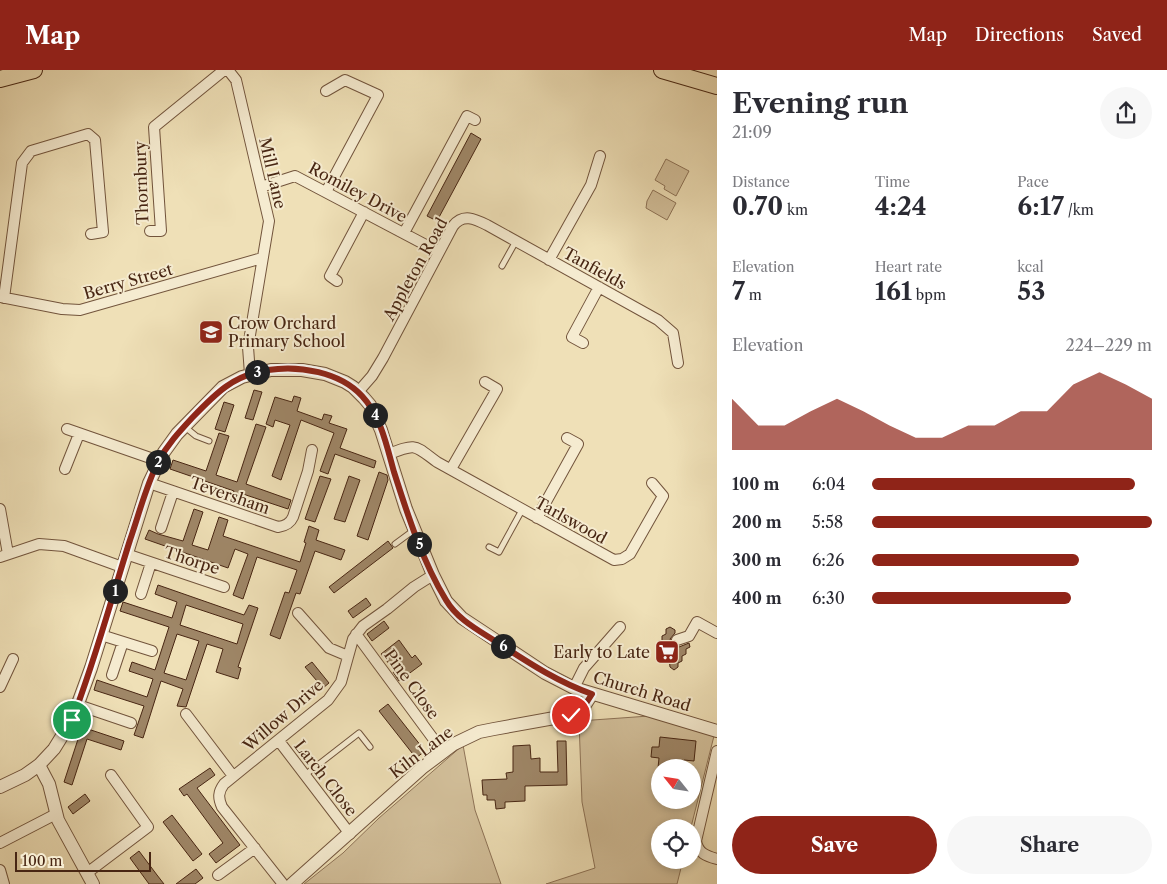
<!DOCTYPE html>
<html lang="en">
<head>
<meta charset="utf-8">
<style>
	body { margin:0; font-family:"Libre Caslon Text",serif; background:#f7f7f7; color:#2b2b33; height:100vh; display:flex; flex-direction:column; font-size:19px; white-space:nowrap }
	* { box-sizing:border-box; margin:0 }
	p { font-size:16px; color:#7c7c81 }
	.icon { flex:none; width:28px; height:28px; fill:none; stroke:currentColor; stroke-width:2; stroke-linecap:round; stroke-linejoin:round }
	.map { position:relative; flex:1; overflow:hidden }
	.side { display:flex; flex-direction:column; background:#fff; width:450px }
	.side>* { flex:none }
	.needle { width:32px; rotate:300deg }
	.fabs { position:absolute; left:651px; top:689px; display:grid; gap:10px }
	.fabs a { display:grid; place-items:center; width:50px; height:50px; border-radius:50%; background:#fff; box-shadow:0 2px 8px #0003; font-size:25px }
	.scale { position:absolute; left:15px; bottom:12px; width:136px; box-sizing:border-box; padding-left:5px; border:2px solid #482613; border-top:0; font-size:14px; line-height:18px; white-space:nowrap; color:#482613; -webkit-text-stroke:4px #f5ebd0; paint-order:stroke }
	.pin { position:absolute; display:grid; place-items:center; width:42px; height:42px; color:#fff; margin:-21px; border:2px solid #fff; border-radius:50%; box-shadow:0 1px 5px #0007 }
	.km { position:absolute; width:25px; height:25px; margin:-12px; border-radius:50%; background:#222; color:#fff; font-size:14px; line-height:25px; text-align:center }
	.round { display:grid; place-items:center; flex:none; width:52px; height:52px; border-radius:26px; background:#f7f7f7 }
	.headline { display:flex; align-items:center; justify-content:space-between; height:85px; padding:0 15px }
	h1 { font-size:28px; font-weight:700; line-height:38px }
	.figures { display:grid; grid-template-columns:repeat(3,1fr); gap:8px; height:85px; padding:5px 15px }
	.figures div { display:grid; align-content:center }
	.figures b { font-size:25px; font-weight:700 }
	.figures small { font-size:14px; font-weight:400 }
	.figures p { font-size:14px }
	.chart { height:140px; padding:10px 15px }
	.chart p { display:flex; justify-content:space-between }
	.chart svg { width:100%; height:90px; margin-top:5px; fill:#8f2418; opacity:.7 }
	.button { display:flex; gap:10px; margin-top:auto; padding:10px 15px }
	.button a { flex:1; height:58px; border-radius:30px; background:#8f2418; color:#fff; font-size:20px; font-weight:700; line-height:58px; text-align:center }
	.button a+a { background:#f7f7f7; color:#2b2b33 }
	ul { padding:0 15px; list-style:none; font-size:16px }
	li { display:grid; grid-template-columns:80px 60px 1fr; align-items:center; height:38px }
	li i { height:12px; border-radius:6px; background:#8f2418 }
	header { display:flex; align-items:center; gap:30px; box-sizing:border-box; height:70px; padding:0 25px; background:#8f2418; color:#fff }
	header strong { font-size:24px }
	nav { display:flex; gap:28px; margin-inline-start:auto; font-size:18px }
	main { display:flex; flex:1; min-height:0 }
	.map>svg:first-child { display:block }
</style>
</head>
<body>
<header>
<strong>Map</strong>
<nav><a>Map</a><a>Directions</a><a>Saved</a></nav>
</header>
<main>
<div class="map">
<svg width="717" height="814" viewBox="0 0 717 814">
	<rect width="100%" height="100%" fill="#efe0b7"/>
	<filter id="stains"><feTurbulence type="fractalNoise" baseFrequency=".004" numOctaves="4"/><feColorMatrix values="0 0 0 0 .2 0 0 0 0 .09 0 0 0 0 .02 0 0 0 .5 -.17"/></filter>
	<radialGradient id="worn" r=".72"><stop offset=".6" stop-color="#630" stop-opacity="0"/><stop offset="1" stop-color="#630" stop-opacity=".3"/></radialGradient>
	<path fill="#d3c09b" stroke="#8e7357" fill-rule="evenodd" d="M666 89 689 101 676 126 664 119 665 116 655 110Z
		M653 120 676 133 667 150 646 138 647 131Z
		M649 646 715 662 691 757 660 758V790H683L677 814H546L595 798 582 732 579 651ZM660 698H692V730H660Z
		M463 675 475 740 501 814H304L343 783 379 748Z"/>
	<path fill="#9f8768" stroke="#482613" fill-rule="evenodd" d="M471 63 481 69 437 151 427 146Z
		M254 320 262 322 253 350 245 348Z
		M294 326 301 328 297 341 322 350 324 344 332 346 329 353 347 359 340 378 376 391 374 398 335 384 328 404 320 401 334 363 301 350 281 410 272 406 290 355 275 350 273 357 266 354 275 327 292 332Z
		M224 332 234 335 225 362 215 359Z
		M256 354 266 357 246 414 291 430 288 439 243 424 240 432 231 429 234 421 170 399 173 390 206 401 219 363 229 366 216 405 237 412Z
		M379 402 387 405 388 410 368 470 357 466Z
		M320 406 331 409 315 452 305 449Z
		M349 406 360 410 345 452 334 449Z
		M194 439 203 442 192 475 208 480 219 447 228 450 223 466 300 492 306 473 304 472 309 456 319 460 316 470 345 480 341 490 315 481 300 524 296 523 280 569 270 565 285 522 289 523 297 500 257 487 243 529 233 525 248 484 235 479 228 498 145 469 149 460 158 464 183 471Z
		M388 471 393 478 334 523 329 517Z
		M158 515 244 545 249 535 258 538 238 597 241 598 238 609 216 602 223 579 207 574 186 637 177 636 183 619 161 611 143 668 134 665 144 636 94 620 97 610 147 627 153 609 129 601 132 592 155 600 169 557 120 541 123 532 172 548 177 532 155 524ZM186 535 243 554 237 574 180 555ZM177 564 199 571 186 610 164 603Z
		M366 528 371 535 353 548 348 541Z
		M384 551 389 558 372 571 367 564Z
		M670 557 675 560V563L670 569 673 575 679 577 689 573 690 577 686 579V584L682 586V591L678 593V597L674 600 670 597 669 588 662 584 663 580 659 578V573L662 571V566L666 564V559Z
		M399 570 412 588 415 585 422 594 399 611 393 602 395 601 381 584Z
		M312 592 329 613 323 618 305 597Z
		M388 634 425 681 416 688 379 641Z
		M82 657 124 671 121 680 87 669 72 715 64 712Z
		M660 667 696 671 694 691 684 690 683 698H658L659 688 651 687 652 677H659Z
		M557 671H566L567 715 525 716V731L505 732V738L496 739 495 730H487V725H483L482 710 507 709 506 703 513 702V676L530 675 531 689 540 688V702H558Z
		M210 698 215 705 197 718 240 775 216 793 209 784 223 773 187 724 184 726 179 719Z
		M85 724 90 731 73 744 68 737Z
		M172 745 202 784 193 791 163 752Z
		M139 781 157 805 164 814H149L130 788Z
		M196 799 203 808 195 814H176Z"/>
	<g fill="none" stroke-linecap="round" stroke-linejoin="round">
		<defs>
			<path id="service" d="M502 196 516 171
				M185 357 196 366 209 371
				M395 474 414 460
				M489 477 499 482 522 440
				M305 705 359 663 370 677"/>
			<path id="minor" d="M228 0 236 10 269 151 248 277 250 304
				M326 21 345 10 378 25 326 122
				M261 117 295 106 439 182
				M150 161H161L154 57 224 0
				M404 163 467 46 475 50
				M549 190 591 115 600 86
				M337 211 330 206 364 142
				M0 227 62 239 80 240 262 188
				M4 228 22 93 31 81 88 64 95 70 103 162 91 164
				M583 273 572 267 599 217
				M358 322 372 306 383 288 453 156C463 143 475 149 487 155L658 250 673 263 678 293
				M67 359 159 391
				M389 384C417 373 414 375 437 392L614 490 622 489 630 484 663 426 652 413
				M65 399 79 364
				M451 399 497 319 485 312
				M149 413 278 457C285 456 290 454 293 447L308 401 312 380
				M0 439 8 484
				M537 448 578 374 567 368
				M161 458 173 422
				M126 484 224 517
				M0 487 39 474 64 476 122 497
				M141 524 151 493
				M298 543 329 578 348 586
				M356 564 443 682
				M101 565 152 581
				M677 570 689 566 697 552 717 563
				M112 605 123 572
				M0 617 13 589
				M574 618 584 598 620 557
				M78 635 131 653
				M186 644 233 706
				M279 671 350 764
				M717 681 696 771C698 783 706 786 717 789
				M0 773 56 744
				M0 800 4 814
				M87 803 148 757 111 705
				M218 805 255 778
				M283 814 222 737C218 728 218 722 224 714L328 630 341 612 353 569 363 556 387 539 414 517 433 505"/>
			<path id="tertiary" d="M39 695 49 714 58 750 93 814
				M0 717 25 705 39 695 54 679 72 650 91 598 149 413 164 382 177 364 223 317 242 307 271 300H302L325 304 345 312 353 317 364 328 370 335 381 360 406 439 433 505 446 531 462 548 545 603 574 618 717 661
				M292 814 422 698 454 674 479 662 494 659 571 645 583 638 592 624"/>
			<path id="primary" d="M662 0 717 16
				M0 9 34 0"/>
		</defs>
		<use href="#service" stroke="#72543c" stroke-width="7"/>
		<use href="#minor" stroke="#72543c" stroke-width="12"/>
		<use href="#tertiary" stroke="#72543c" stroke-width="14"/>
		<use href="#primary" stroke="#482613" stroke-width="18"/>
		<use href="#service" stroke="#f5ebd0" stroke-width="5"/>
		<use href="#minor" stroke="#f5ebd0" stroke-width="10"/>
		<use href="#tertiary" stroke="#f5ebd0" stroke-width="12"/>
		<use href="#primary" stroke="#efe0b7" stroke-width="16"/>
	</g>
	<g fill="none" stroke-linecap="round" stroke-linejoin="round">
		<defs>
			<path id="route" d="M72 650C95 591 111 530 130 470 139 444 146 416 158 392 167 375 179 362 192 348 215 324 233 305 268 300 299 295 340 302 362 326 381 346 387 377 394 402 407 443 423 493 446 530 457 549 478 560 495 571 526 591 557 612 592 624L583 638 571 645"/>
		</defs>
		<use href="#route" stroke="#fff" stroke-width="10"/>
		<use href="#route" stroke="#8f2418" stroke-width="6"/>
	</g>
	<defs>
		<symbol id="school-square" viewBox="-11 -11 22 22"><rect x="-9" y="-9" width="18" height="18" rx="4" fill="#8f2418" stroke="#f5ebd0"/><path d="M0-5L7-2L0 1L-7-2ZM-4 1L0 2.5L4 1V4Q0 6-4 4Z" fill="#fff"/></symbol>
		<symbol id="supermarket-square" viewBox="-11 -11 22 22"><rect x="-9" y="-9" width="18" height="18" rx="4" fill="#8f2418" stroke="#f5ebd0"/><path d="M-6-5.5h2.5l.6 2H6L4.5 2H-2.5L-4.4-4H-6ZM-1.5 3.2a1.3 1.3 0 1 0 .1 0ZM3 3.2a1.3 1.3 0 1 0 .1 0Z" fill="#fff"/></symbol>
	</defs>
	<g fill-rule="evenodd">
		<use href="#school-square" x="197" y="248" width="28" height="28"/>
		<use href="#supermarket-square" x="653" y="568" width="28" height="28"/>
	</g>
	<g text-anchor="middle" stroke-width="4" stroke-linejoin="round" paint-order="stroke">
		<g font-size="16" fill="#482613" stroke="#f5ebd0">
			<text transform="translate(273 103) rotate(77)" y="6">Mill Lane</text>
			<text transform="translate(141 113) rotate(-92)" y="6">Thornbury</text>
			<text transform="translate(358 122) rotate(28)" y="6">Romiley Drive</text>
			<text transform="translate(595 198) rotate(29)" y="6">Tanfields</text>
			<text transform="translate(415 199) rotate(-61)" y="6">Appleton Road</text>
			<text transform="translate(128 211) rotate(-16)" y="6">Berry Street</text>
			<text transform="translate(230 425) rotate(19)" y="6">Teversham</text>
			<text transform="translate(571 450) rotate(29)" y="6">Tarlswood</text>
			<text transform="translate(192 490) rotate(18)" y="6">Thorpe</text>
			<text transform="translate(412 614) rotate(54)" y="6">Pine Close</text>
			<text transform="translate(642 621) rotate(17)" y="6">Church Road</text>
			<text transform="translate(283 645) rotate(-41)" y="6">Willow Drive</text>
			<text transform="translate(421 682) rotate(-37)" y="6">Kiln Lane</text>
			<text transform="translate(326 708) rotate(52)" y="6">Larch Close</text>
		</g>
		<g font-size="16" fill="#482613" stroke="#f5ebd0" text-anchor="start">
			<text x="228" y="259">Crow Orchard<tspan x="228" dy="18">Primary School</tspan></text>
			<text x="650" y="588" text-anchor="end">Early to Late</text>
		</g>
	</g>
	<rect width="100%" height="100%" filter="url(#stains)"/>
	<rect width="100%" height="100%" fill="url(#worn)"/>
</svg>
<div class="fabs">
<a><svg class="needle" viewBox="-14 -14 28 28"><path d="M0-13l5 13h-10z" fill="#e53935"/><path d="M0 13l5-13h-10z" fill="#7c7c81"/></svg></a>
<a><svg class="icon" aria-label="locate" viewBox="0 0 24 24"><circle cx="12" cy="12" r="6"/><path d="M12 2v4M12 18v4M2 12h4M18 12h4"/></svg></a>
</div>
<div class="scale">100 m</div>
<div class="pin" style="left:72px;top:650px;background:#1e9e55"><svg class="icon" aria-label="arrive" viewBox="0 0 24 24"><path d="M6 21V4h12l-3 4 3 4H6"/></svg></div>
<div class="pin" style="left:571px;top:645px;background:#d93025"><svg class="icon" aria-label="check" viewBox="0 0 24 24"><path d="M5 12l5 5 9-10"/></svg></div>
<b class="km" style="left:115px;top:521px">1</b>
<b class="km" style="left:158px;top:392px">2</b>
<b class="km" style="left:257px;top:302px">3</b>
<b class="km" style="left:375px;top:345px">4</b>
<b class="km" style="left:419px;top:474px">5</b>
<b class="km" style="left:503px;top:576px">6</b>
</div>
<section class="side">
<div class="headline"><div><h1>Evening run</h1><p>21:09</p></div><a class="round"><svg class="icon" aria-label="share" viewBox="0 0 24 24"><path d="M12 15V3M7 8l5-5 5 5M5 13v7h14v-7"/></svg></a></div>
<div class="figures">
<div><p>Distance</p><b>0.70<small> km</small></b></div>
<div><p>Time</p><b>4:24</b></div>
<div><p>Pace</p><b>6:17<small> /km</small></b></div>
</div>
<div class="figures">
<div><p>Elevation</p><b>7<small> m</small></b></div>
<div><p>Heart rate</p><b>161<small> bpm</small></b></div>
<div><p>kcal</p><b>53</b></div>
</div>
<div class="chart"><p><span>Elevation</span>224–229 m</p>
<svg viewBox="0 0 160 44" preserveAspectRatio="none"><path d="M0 44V19L10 32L20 32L30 25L40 19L50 25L60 32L70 38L80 38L90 32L100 32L110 25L120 25L130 12L140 6L150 12L160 19V44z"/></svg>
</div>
<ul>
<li><b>100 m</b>6:04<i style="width:94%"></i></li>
<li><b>200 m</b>5:58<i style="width:100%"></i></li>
<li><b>300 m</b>6:26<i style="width:74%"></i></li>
<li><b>400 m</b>6:30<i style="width:71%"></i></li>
</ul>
<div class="button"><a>Save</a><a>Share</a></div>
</section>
</main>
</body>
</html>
